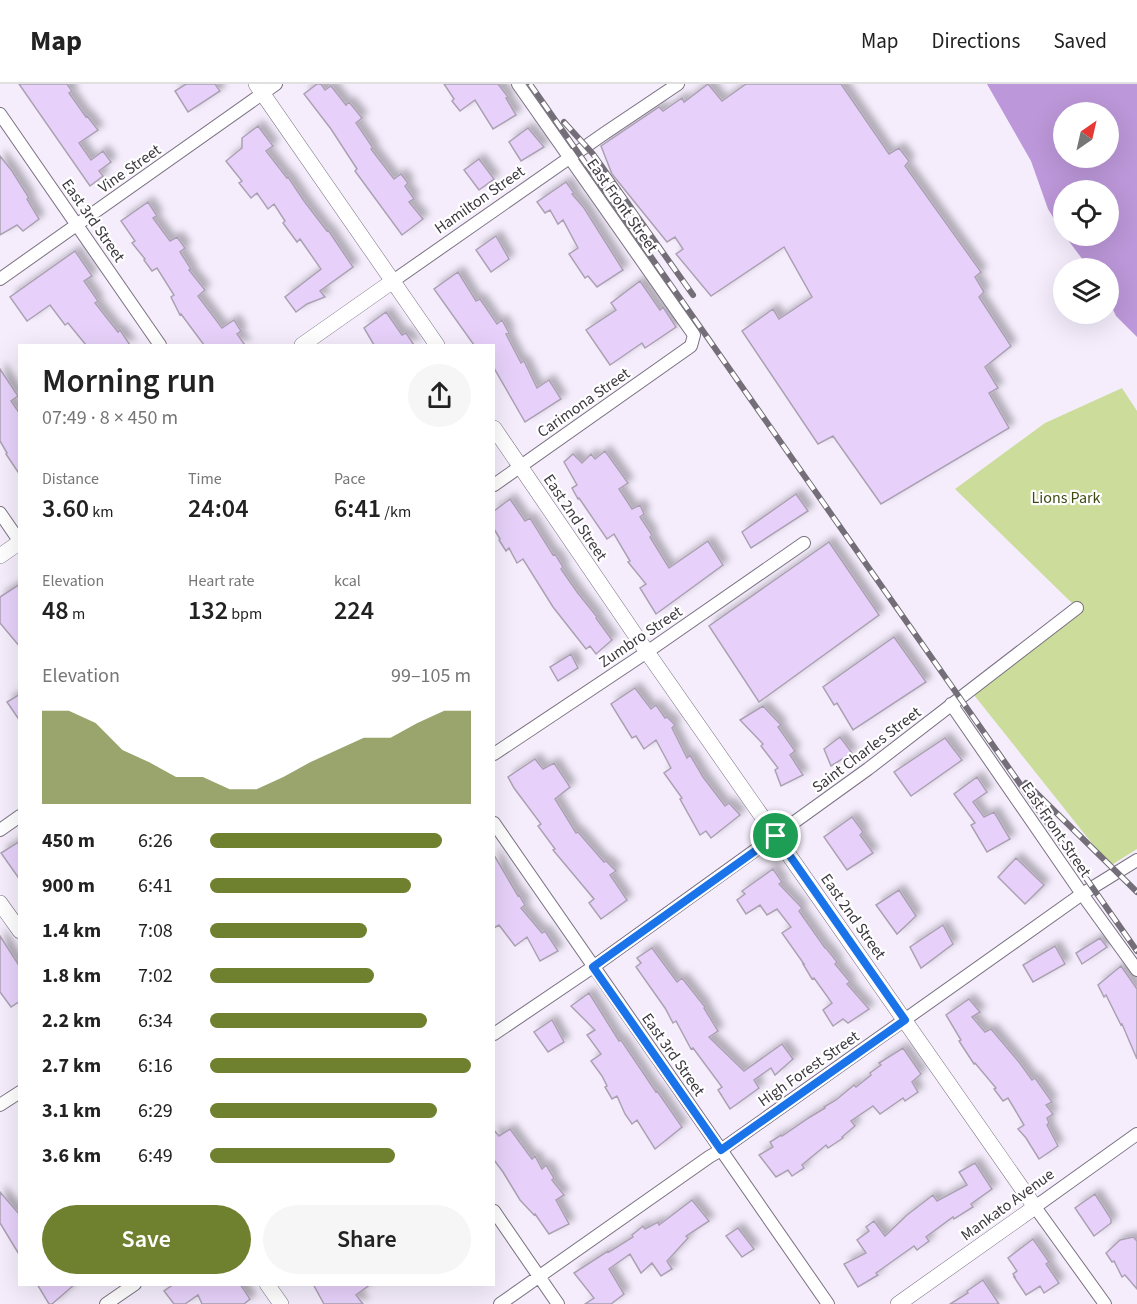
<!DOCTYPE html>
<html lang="en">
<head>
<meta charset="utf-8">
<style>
	body { margin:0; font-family:"Source Sans 3",sans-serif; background:#f6f6f6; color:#222; height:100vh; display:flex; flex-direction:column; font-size:22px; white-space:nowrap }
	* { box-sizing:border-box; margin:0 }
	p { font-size:20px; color:#767676 }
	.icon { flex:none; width:33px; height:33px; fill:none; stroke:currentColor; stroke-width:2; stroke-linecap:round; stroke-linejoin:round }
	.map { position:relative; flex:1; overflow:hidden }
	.side { position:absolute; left:18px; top:260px; width:477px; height:942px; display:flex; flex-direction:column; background:#fff; border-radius:0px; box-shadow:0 6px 24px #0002 }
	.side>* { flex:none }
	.needle { width:39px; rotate:34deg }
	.fabs { position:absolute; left:1053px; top:18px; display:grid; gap:12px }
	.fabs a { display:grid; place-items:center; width:66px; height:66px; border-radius:50%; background:#fff; box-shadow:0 6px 24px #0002; font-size:30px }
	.pin { position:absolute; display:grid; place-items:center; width:51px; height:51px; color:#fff; margin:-26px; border:3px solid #fff; border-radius:50%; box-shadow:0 2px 6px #0007 }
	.round { display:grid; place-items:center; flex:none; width:63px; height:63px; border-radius:32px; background:#f6f6f6 }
	.overview { display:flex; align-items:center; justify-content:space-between; height:102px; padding:0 24px }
	h1 { font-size:33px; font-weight:600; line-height:45px }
	.figures { display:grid; grid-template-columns:repeat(3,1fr); gap:9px; height:102px; padding:6px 24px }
	.figures div { display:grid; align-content:center }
	.figures b { font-size:26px; font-weight:600 }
	.figures small { font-size:16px; font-weight:400 }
	.figures p { font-size:16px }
	.chart { height:168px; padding:12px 24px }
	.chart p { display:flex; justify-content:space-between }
	.chart svg { width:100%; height:108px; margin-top:6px; fill:#6f802f; opacity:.7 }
	.cta { display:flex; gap:12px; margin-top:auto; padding:12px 24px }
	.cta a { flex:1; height:69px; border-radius:36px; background:#6f802f; color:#fff; font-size:24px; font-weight:600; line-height:69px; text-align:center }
	.cta a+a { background:#f6f6f6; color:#222 }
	ul { padding:0 24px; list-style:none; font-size:20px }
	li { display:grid; grid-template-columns:96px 72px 1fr; align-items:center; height:45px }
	li i { height:15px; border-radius:8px; background:#6f802f }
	header { display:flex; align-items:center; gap:36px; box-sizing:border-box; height:84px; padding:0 30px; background:#fff; border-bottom:2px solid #e0e0e0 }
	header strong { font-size:28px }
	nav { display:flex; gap:33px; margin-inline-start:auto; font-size:21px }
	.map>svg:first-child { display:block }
</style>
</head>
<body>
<header>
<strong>Map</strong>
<nav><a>Map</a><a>Directions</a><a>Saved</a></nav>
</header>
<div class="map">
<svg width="1137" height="1220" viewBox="0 0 1137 1220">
	<defs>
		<filter id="shadow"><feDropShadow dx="5.5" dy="-5.5" stdDeviation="3" flood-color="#0004"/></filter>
	</defs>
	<rect width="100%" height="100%" fill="#f5edfc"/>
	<path fill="#cbdc9b" d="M1122 304 1137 327V765L1110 782 970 606 1077 524 955 405 1045 339Z"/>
	<path fill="#bc97d9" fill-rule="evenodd" d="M987 0H1137V253L1116 232 1109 217 1108 184H1089L1065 152H1108V106H1064L1063 149 1048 125 1031 77ZM1064 28H1108V74H1064Z"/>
	<path fill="#e7d1fa" stroke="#aba1b3" stroke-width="1.5" filter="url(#shadow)" d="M19 0H67L72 7 69 9 86 33 87 32 98 46 79 59 91 76 103 67 111 78 99 87 103 92 90 102Z
		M186 0H215L220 7 188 28 175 7Z
		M317 0H321L325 6 331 2 346 21 349 18 362 34 356 39 373 64 371 65 394 95 401 90 408 99 405 102 414 115 409 118 423 135 402 151 355 87 357 85 331 45 304 10Z
		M444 0H498L508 13 506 14 516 31 493 45 475 16 460 27 452 17 454 15Z
		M708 0 722 17 746 0H841L889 70 899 64 909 77 905 82 981 188 975 193 984 208 979 213 1011 262 985 283 998 304 989 309 1009 344 881 420 833 352 818 360 742 247 773 225 779 235 812 213 784 163 711 212 676 170 683 165 675 153 667 158 612 90 601 62 659 23 663 27 682 14 684 18Z
		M258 42 273 62 266 67 287 94 288 93 304 117 327 147 328 146 353 183 320 207 325 213 307 220 296 228 285 213 321 185 300 155 297 158 283 139 285 137 274 120 268 125 257 109 251 114 239 99 242 97 226 77 242 64V54Z
		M528 44 544 63 521 77 509 58Z
		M0 72 12 87 29 114 27 115 39 135 23 147 17 141 0 151Z
		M479 75 494 95 479 106 464 86Z
		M566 98 574 109 572 110 584 124 623 186 597 203 588 192 585 194 569 170 578 164 563 136 558 140 550 126 545 129 537 118Z
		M148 118 157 132 153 134 170 157 177 153 185 164 180 168 191 185 189 186 205 206 198 212 222 244 234 236 241 247 237 250 245 261H204L181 230 180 231 171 213 174 211 157 184 152 187 144 176 145 175 132 159 135 157 121 137Z
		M496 152 509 175 491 188 476 166Z
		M75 167 92 192 84 197 98 217 95 219 118 248 120 246 130 261H86L68 239 65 241 50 221 27 237 10 213Z
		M458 188 476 217 480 215 497 240 502 236 509 249 506 250 521 279 524 277 537 304 549 296 561 315 525 338 494 284V261H474L434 205Z
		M640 197 660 226 663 223 676 243 645 264 642 259 610 281 586 246 616 226 611 219Z
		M386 228 402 251 406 249 414 261H374L364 244Z
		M0 285 18 312 11 317 20 330V391L6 370 7 369 0 357Z
		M605 367 628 399 619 405 632 425 640 421 644 430 640 433 652 451 650 453 669 484 708 457 723 481 656 530 640 504 646 500 628 478 630 477 614 450 607 455 579 414 578 415 572 404 577 401 564 378 573 370 582 379 591 370 595 375Z
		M796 410 808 427 751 464 742 448Z
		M510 415 525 437 530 434 553 471 555 470 563 483 561 485 577 508 597 533 596 534 612 556 596 570 590 562 586 565 553 523 523 475 517 479 509 464 506 467 499 456 500 455 494 445V427Z
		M829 458 879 531 759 618 709 542Z
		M20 500V563L0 539V513Z
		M894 553 926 598 853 646 837 619 834 621 823 603Z
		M571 570 578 584 558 597 550 583Z
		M635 604 651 625 656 621 665 634 667 633 675 641 672 644 687 674 690 671 703 693 725 722 729 719 740 731 711 754 706 747 700 751 680 715 682 714 664 689 671 684 656 656 644 665 636 652 632 654 611 620Z
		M20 610V637L7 618Z
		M763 622 781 641 778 643 795 667 790 671 803 691 781 702 775 686 778 684 761 662 763 660 740 636Z
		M840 653 852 669 831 682 824 665Z
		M945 654 962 676 911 712 894 688Z
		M535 675 543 685 554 679 570 703 555 715 576 749 578 748 604 778 606 777 616 787 610 791 627 816 601 835 589 819 594 815 553 766 555 765 538 742 541 740 514 704 508 693Z
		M977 693 987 708 973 718 984 733 994 728 1010 755 987 768 971 741 975 739 954 710Z
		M852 733 863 748 860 751 873 769 847 786 824 753Z
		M20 757V796L1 769Z
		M494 771 518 812 519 811 525 821 521 824 542 849 545 847 558 867 540 877 527 853 515 862 499 841 494 844Z
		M1016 774 1044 801 1025 820 998 793Z
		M773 785 782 798 779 800 802 824 799 827 825 864H826L837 878 835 880 850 898 847 900 869 925 848 939 843 935 833 942 823 926 832 919 814 894 812 895 803 880H804L782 849 791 843 777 825 767 831 760 821 746 830 737 816 745 810 742 807Z
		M899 806 916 832 897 850 876 821Z
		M943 841 953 860 921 884 910 863Z
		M0 852 20 883V917L11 923 0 908Z
		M1100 854 1107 863 1082 880 1076 869Z
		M1055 862 1065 880 1033 898 1023 881Z
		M652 864 677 898 682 894 705 923 704 924 718 947 709 953 744 987 782 960 793 975 775 991 771 984 754 996 759 1004 730 1025 718 1006 722 1003 693 964 691 965 676 937 673 939 665 924 636 883 641 879 637 874Z
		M1121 882 1137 905V975L1122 940 1121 941 1106 911 1104 913 1098 901Z
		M589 909 619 957 621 956 656 1008 657 1007 682 1043 655 1065 637 1036 632 1040 625 1030 617 1012 612 1015 605 1003 607 1002 602 992 591 977 601 970 587 951 595 946 571 922Z
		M969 915 980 928 972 933 985 948 991 945 1019 978 1032 996 1035 994 1052 1018 1046 1021 1053 1030 1047 1034 1049 1039 1047 1041 1058 1062 1039 1075 1026 1054 1018 1045 1024 1041 1008 1014 1003 1017 994 1005 996 1004 975 979 974 980 959 957 961 956 946 931Z
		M552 936 564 958 548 968 534 948Z
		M903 964 921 990 912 998 918 1008 905 1017 903 1014 880 1030 873 1022 851 1037 855 1042 842 1053 843 1054 828 1064 826 1061 802 1081 804 1084 792 1092 788 1086 776 1093 759 1071 773 1063 770 1058 781 1051 782 1052 810 1033 825 1024 824 1023 836 1016 854 1001 856 1003 871 991 870 989 881 981 879 979Z
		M510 1045 532 1075 535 1072 542 1085 546 1081 554 1094 552 1096 564 1111 556 1116 569 1140 549 1150 535 1130 534 1131 520 1116 503 1088 494 1076V1046L499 1052Z
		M975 1079 992 1105 971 1120 973 1123 954 1135 953 1133 926 1153 929 1157 917 1166 914 1162 876 1189 878 1191 858 1203 844 1180 866 1169 857 1156 869 1147 866 1143 874 1137 885 1152 907 1131 933 1111 937 1117 967 1101 959 1088Z
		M0 1108 20 1131V1172L0 1139Z
		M1095 1110 1111 1135V1139L1094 1152 1075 1124Z
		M692 1116 709 1137 686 1152 688 1154 667 1177 672 1185 661 1192 652 1179 641 1189 630 1170 609 1185 624 1210 611 1220H585L594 1214 574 1189 608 1167 609 1168 633 1153 632 1151 643 1142 645 1145 658 1138 659 1141Z
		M738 1144 754 1165 742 1173 726 1152Z
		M1133 1153 1137 1157V1205L1125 1191 1122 1193 1114 1177 1112 1178 1106 1169 1120 1156Z
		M1033 1155 1049 1178 1046 1180 1059 1199 1044 1209 1040 1202 1026 1211 1014 1193H1015L1013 1190 1017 1187 1008 1174Z
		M983 1196 999 1220H950L968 1209 967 1207Z
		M37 1200H75L52 1220H49Z
		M174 1200H240L250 1215 244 1220H202L198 1211 185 1220H174L164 1207Z
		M313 1200H371L356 1211 363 1220H324Z"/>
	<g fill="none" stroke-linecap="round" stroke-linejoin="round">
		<defs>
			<path id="minor" d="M0 30 160 261
				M0 195 276 0
				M393 197 605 49 678 0
				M494 401 691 262 694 251 518 0
				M0 429 20 458
				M951 620 1082 810 1137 886
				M494 670 647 568 804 459
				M494 739 828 1220
				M0 746 20 732
				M494 950 593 883 868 685 1077 524
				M0 1021 20 1008
				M494 1127 558 1220
				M106 1220 135 1200
				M500 1220 709 1073 721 1066 1082 810 1137 776
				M1105 1220 1035 1123 1137 1050"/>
			<path id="tertiary" d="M256 0 437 261
				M302 261 393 197
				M494 344 647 568 1035 1123 898 1220
				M0 472 20 458
				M0 819 20 847
				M267 1200 281 1220"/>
		</defs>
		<use href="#minor" stroke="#7a7181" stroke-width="14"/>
		<use href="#tertiary" stroke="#7a7181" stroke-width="16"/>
		<use href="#minor" stroke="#fff" stroke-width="12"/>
		<use href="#tertiary" stroke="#fff" stroke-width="15"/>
		<defs>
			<path id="rail" d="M530 0 1137 867
				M564 38 593 70 693 211
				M1026 699 1137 808"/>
		</defs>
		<use href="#rail" stroke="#736e77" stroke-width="6"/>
		<use href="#rail" stroke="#fff" stroke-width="4" stroke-dasharray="11" stroke-linecap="butt"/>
	</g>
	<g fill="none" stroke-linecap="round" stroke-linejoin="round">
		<defs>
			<path id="route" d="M776 752 905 936 721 1066 593 883Z"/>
		</defs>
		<use href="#route" stroke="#fff" stroke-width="12"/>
		<use href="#route" stroke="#1a73e8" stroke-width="8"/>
	</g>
	<g text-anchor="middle" stroke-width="4.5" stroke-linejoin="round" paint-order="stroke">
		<g font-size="16" fill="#3d3940" stroke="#fff">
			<text transform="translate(129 84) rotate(-35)" y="6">Vine Street</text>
			<text transform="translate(479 115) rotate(-35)" y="6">Hamilton Street</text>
			<text transform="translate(623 121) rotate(55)" y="6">East Front Street</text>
			<text transform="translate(94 136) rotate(55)" y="6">East 3rd Street</text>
			<text transform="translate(583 318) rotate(-35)" y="6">Carimona Street</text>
			<text transform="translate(576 433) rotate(56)" y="6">East 2nd Street</text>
			<text transform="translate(640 552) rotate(-34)" y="6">Zumbro Street</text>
			<text transform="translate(866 665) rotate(-37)" y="6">Saint Charles Street</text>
			<text transform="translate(1057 745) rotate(56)" y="6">East Front Street</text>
			<text transform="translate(854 832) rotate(55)" y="6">East 2nd Street</text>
			<text transform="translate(674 970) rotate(55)" y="6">East 3rd Street</text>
			<text transform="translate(808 984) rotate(-35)" y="6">High Forest Street</text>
			<text transform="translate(1007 1120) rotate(-36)" y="6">Mankato Avenue</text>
		</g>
		<g font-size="16" fill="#3f4a12" stroke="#fff">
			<text x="1066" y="419">Lions Park</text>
		</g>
	</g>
</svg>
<div class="fabs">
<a><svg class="needle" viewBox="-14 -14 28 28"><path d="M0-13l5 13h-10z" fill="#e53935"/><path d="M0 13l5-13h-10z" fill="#767676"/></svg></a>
<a><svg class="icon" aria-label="locate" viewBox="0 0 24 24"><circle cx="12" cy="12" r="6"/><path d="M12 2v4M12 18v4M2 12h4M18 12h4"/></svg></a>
<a><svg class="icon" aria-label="layers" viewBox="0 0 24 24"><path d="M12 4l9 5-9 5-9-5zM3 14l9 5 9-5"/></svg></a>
</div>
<div class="pin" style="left:776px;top:752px;background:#1e9e55"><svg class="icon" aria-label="arrive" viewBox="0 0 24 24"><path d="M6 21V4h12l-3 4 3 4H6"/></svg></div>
<section class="side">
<div class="overview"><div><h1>Morning run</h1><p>07:49 · 8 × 450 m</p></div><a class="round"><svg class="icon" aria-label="share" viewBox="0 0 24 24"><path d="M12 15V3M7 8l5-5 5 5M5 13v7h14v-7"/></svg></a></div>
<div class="figures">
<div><p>Distance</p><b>3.60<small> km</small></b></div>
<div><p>Time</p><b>24:04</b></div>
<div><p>Pace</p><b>6:41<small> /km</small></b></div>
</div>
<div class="figures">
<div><p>Elevation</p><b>48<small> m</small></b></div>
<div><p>Heart rate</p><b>132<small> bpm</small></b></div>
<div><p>kcal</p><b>224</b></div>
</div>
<div class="chart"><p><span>Elevation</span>99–105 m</p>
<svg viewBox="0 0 160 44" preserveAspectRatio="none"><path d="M0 44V6L10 6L20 11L30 22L40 27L50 33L60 33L70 38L80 38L90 33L100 27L110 22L120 17L130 17L140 11L150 6L160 6V44z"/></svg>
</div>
<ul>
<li><b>450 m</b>6:26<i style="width:89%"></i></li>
<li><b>900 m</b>6:41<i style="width:77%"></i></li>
<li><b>1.4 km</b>7:08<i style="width:60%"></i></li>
<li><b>1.8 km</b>7:02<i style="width:63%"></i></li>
<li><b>2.2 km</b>6:34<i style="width:83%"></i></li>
<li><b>2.7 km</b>6:16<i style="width:100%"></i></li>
<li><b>3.1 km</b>6:29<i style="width:87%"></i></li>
<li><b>3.6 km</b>6:49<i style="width:71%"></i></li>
</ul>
<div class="cta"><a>Save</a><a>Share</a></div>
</section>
</div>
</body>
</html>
